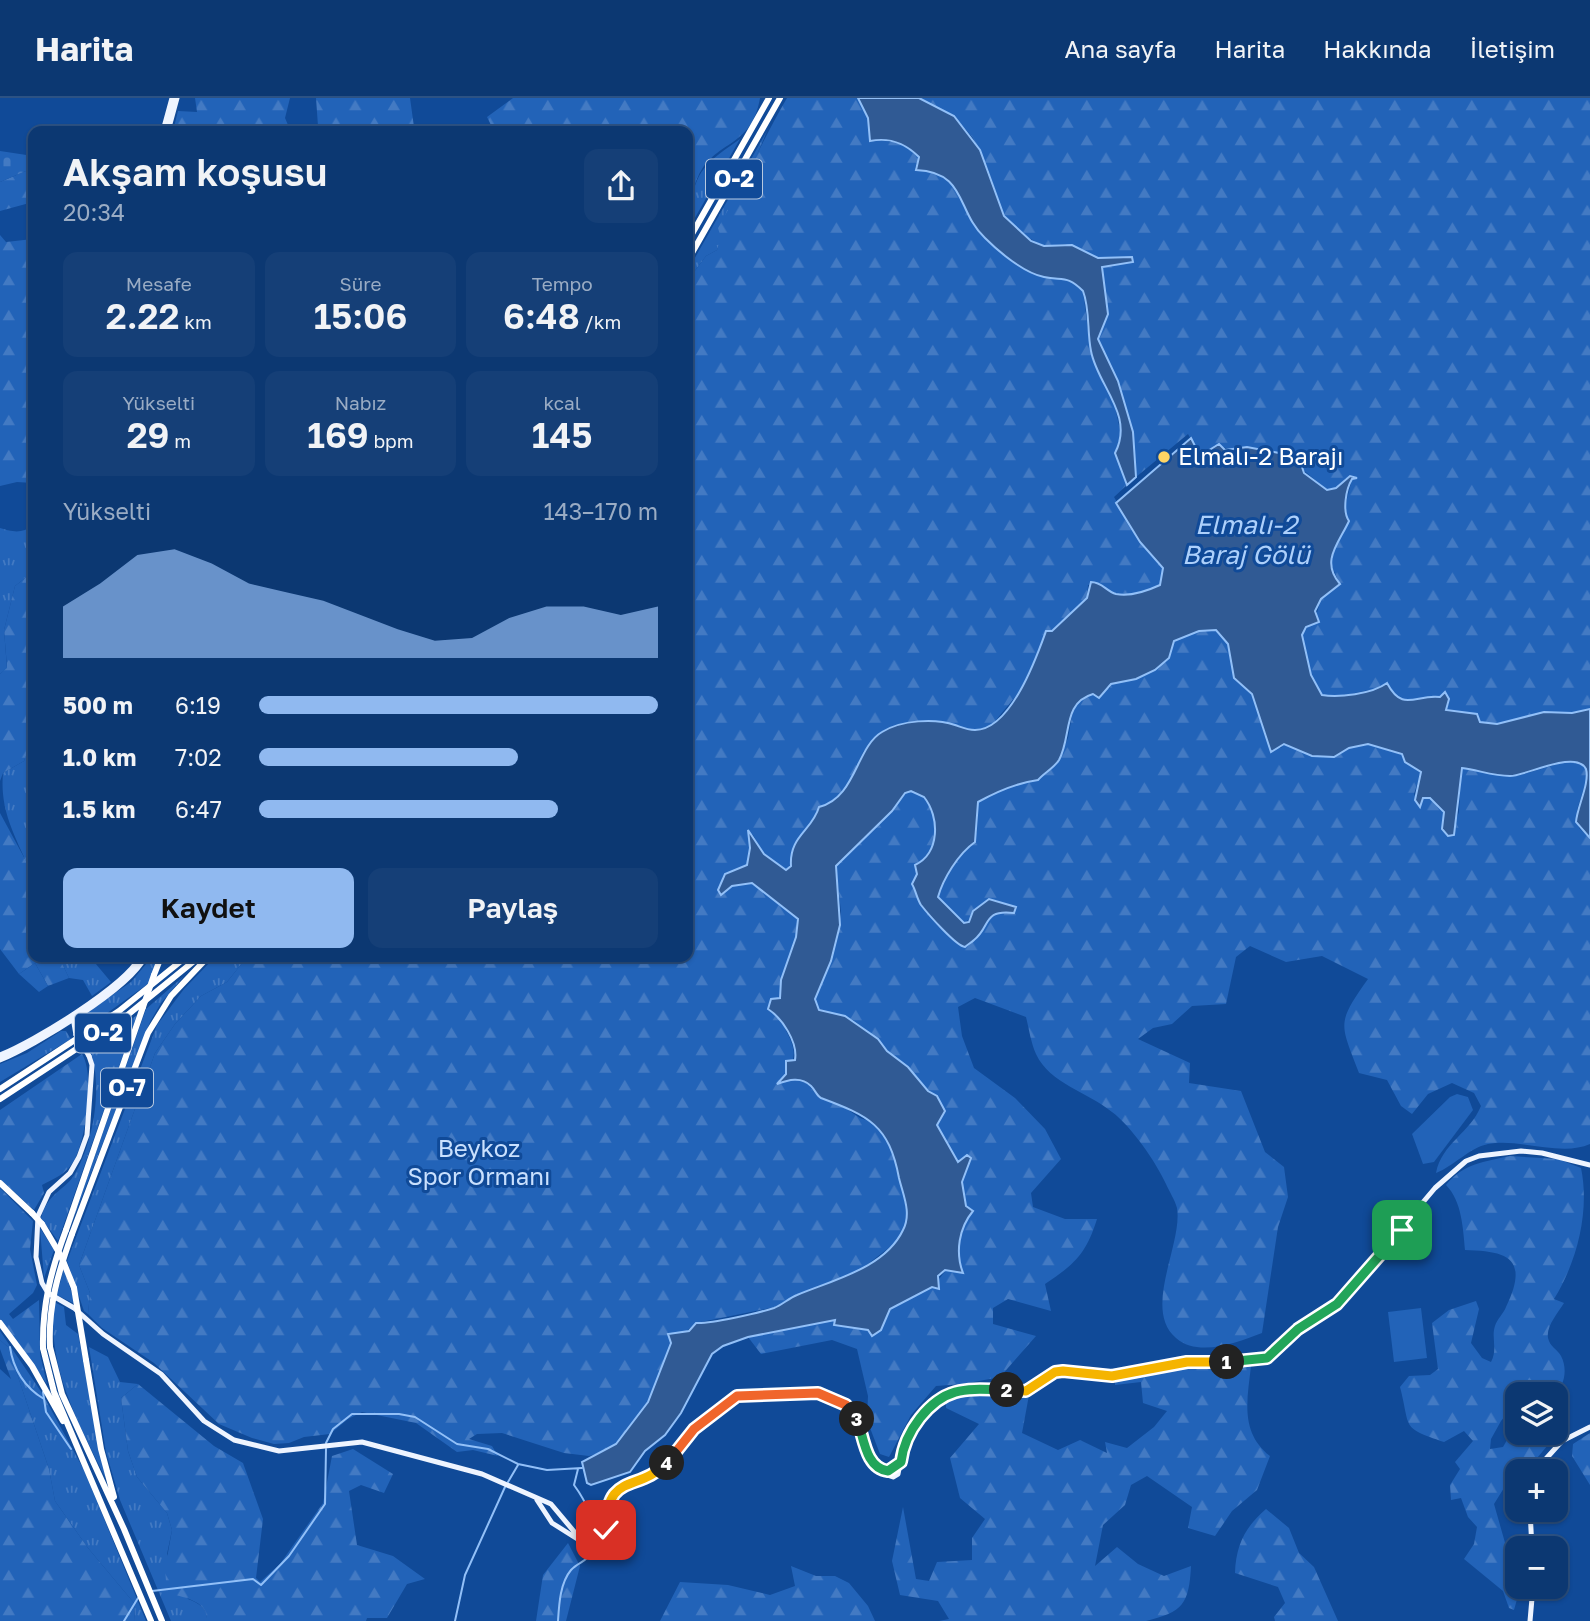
<!DOCTYPE html>
<html lang="tr">
<head>
<meta charset="utf-8">
<style>
	body { margin:0; font-family:"Golos Text",sans-serif; background:#153f77; color:#f1f3f6; height:100vh; display:flex; flex-direction:column; font-size:26px; white-space:nowrap }
	* { box-sizing:border-box; margin:0 }
	p { font-size:23px; color:#9aacc4 }
	.icon { flex:none; width:38px; height:38px; fill:none; stroke:currentColor; stroke-width:2; stroke-linecap:round; stroke-linejoin:round }
	.map { position:relative; flex:1; overflow:hidden }
	.side { position:absolute; left:28px; top:28px; width:665px; height:836px; display:flex; flex-direction:column; background:#0c3872; border-radius:14px; box-shadow:0 2px 5px #0004,0 0 0 2px #2c5284 }
	.side>* { flex:none }
	.tools { position:absolute; left:1505px; top:1284px; display:grid; gap:14px }
	.tools a { display:grid; place-items:center; width:63px; height:63px; border-radius:14px; background:#0c3872; box-shadow:0 2px 5px #0004,0 0 0 2px #2c5284; font-size:35px }
	.pin { position:absolute; display:grid; place-items:center; width:60px; height:60px; color:#fff; margin:-30px; border-radius:14px; box-shadow:0 4px 10px #0006 }
	.km { position:absolute; width:35px; height:35px; margin:-18px; border-radius:50%; background:#222; color:#fff; font-size:19px; line-height:35px; text-align:center }
	.round { display:grid; place-items:center; flex:none; width:74px; height:74px; border-radius:14px; background:#153f77 }
	.overview { display:flex; align-items:center; justify-content:space-between; height:119px; padding:0 35px }
	h1 { font-size:38px; font-weight:600; line-height:52px }
	.stats { display:grid; grid-template-columns:repeat(3,1fr); gap:10px; height:119px; padding:7px 35px }
	.stats div { display:grid; align-content:center; border-radius:14px; background:#153f77; text-align:center }
	.stats b { font-size:35px; font-weight:600 }
	.stats small { font-size:19px; font-weight:400 }
	.stats p { font-size:19px }
	.chart { height:196px; padding:14px 35px }
	.chart p { display:flex; justify-content:space-between }
	.chart svg { width:100%; height:126px; margin-top:7px; fill:#90b9f0; opacity:.7 }
	.primary-button { display:flex; gap:14px; margin-top:auto; padding:14px 35px }
	.primary-button a { flex:1; height:80px; border-radius:14px; background:#90b9f0; color:#111; font-size:28px; font-weight:600; line-height:80px; text-align:center }
	.primary-button a+a { background:#153f77; color:#f1f3f6 }
	ul { padding:0 35px; list-style:none; font-size:23px }
	li { display:grid; grid-template-columns:112px 84px 1fr; align-items:center; height:52px }
	li i { height:18px; border-radius:9px; background:#90b9f0 }
	header { display:flex; align-items:center; gap:42px; box-sizing:border-box; height:98px; padding:0 35px; background:#0c3872; border-bottom:2px solid #2c5284 }
	header strong { font-size:33px }
	nav { display:flex; gap:38px; margin-inline-start:auto; font-size:24px }
	.map>svg:first-child { display:block }
</style>
</head>
<body>
<header>
<strong>Harita</strong>
<nav><a>Ana sayfa</a><a>Harita</a><a>Hakkında</a><a>İletişim</a></nav>
</header>
<div class="map">
<svg width="1590" height="1523" viewBox="0 0 1590 1523">
	<defs>
		<pattern id="grass-tufts" width="24" height="20" patternUnits="userSpaceOnUse" patternTransform="scale(1.75)"><rect width="24" height="20" fill="#2263b8"/><path d="M3 7l-1-3M5 7V3M7 7l1-3M15 17l-1-3M17 17v-4M19 17l1-3" fill="none" stroke="#437ac3"/></pattern>
		<pattern id="forest-firs" width="22" height="20" patternUnits="userSpaceOnUse" patternTransform="scale(1.75)"><rect width="22" height="20" fill="#2263b8"/><path d="M5 1l3.5 6h-7zM16 11l3.5 6h-7z" fill="#437ac3"/></pattern>
		<pattern id="cemetery-stones" width="16" height="16" patternUnits="userSpaceOnUse" patternTransform="scale(1.75)"><rect width="16" height="16" fill="#2263b8"/><path d="M2 7V4a2 2 0 0 1 4 0v3zM10 15v-3a2 2 0 0 1 4 0v3z" fill="#437ac3"/></pattern>
	</defs>
	<rect width="100%" height="100%" fill="#104a98"/>
	<path fill="url(#grass-tufts)" d="M767 33 717 152 706 158 688 182V172Z
		M740 41 688 132V116L691 113C693 72 709 63 740 41Z
		M33 427V478L29 477 15 488 4 532H0V430C12 434 23 436 33 427Z
		M33 639V691L26 716 33 733V793C31 783 29 771 25 761 12 732 0 709 3 675L24 663Z
		M59 859H90L111 884 92 898 83 882 69 880Z
		M152 859H158L149 885 78 936 76 924 79 920 131 884Z
		M215 859H247L227 884 201 898 175 926 155 955 79 1167 90 1195 88 1216 84 1213 67 1163 157 927 184 891Z
		M184 878 161 905 150 924 69 1132 146 911Z
		M137 917 58 1143 41 1120C49 1092 66 1093 76 1074 94 1041 103 987 90 952Z
		M61 933H66L71 941 0 984V966L27 955Z
		M40 1130 54 1152 44 1180Z
		M64 1170 75 1206 57 1197Z
		M54 1204 64 1209 66 1227 78 1236 106 1381C78 1324 47 1270 54 1204Z
		M0 1233 42 1295 84 1372 146 1523H135L134 1505 88 1450 55 1403 49 1371 8 1249 0 1242Z
		M89 1249 108 1259 120 1284 138 1286 121 1300 128 1353 137 1379 167 1415 172 1432 167 1456 188 1501C199 1505 208 1511 207 1523H171L120 1402 106 1354Z"/>
	<path fill="url(#forest-firs)" d="M195 0H290L285 20 288 27 285 33H173L178 13 197 14Z
		M316 0H410L414 29 407 33H328L318 28Z
		M513 0H760C752 47 720 43 702 71 694 82 692 100 691 114L688 116V33H494L487 19Z
		M787 0H858L878 42 900 45 919 59 915 70 918 72C958 70 962 112 982 137 991 150 1029 176 1045 179 1064 182 1067 177 1083 193L1091 256 1113 299 1121 337 1115 355 1127 387 1114 399 1140 444 1163 470 1160 487C1147 493 1130 500 1115 495 1104 491 1102 486 1088 487L1087 500 1045 539 1020 593 991 628 974 633 952 626 921 623 882 634 863 654 849 686 832 703 818 712C815 733 789 735 791 768L786 772 764 756 753 737 748 734 750 750 747 767 723 778 720 789 752 785 798 821C797 852 779 880 778 912 777 918 781 922 783 927 798 954 798 961 778 985L793 981 807 985 819 1000 835 1003 860 1020 878 1026 895 1055 907 1115 905 1130 895 1145 855 1176 796 1197 775 1209 696 1225 672 1245 648 1303 616 1346 599 1355 589 1358 564 1355 502 1335 477 1336 469 1341 492 1348 498 1358 473 1352 457 1354 416 1325 362 1314 348 1321 330 1336 304 1339 289 1345 274 1346 252 1340 219 1326 154 1265 102 1230 88 1216 90 1195 79 1167 155 955 175 926 201 898 227 884 247 859H688V182L706 158 717 152 721 140 718 130C743 87 762 43 787 0Z
		M919 0H1590V611L1572 615 1544 614 1497 626 1480 624 1477 617 1446 612 1449 605 1442 598 1402 602 1380 590C1360 593 1342 600 1322 597L1311 577 1302 537 1316 518 1321 501 1340 487 1331 466 1336 443 1347 429 1345 409 1352 381 1357 380H1346L1336 390 1327 392 1288 359 1247 349 1233 352 1215 347 1206 354 1197 352 1188 336 1136 379 1133 334 1118 283 1098 241 1108 216 1102 169 1133 164 1095 159 1065 146 1043 148 1017 133 1004 118 988 71 973 40 954 18Z
		M33 70V104L0 113V84Z
		M0 137 6 144 33 141V385L17 384 0 388Z
		M29 477 33 478V639L24 663 3 675 0 683V576L7 569 4 532 15 488Z
		M1216 532 1228 546 1234 580 1252 596 1265 638 1281 650 1284 646 1312 658 1334 659 1349 650 1368 646 1402 656 1406 664 1421 674 1414 696 1420 709 1423 700H1431L1444 714 1443 724 1453 732 1459 714 1461 670 1517 678 1565 664 1580 665 1586 670 1587 680 1577 712 1579 730 1590 740V1046C1561 1059 1521 1040 1488 1046 1469 1050 1454 1068 1436 1075 1442 1045 1470 1035 1481 1008L1474 995 1452 985 1428 996 1412 1016 1401 1008 1387 982 1359 975C1340 925 1336 926 1368 881L1322 858 1286 864 1250 848 1236 859 1226 906 1192 908 1172 926 1153 930 1138 941 1190 965 1189 985 1241 993 1265 1054 1284 1069 1288 1099 1278 1129 1262 1235C1238 1244 1199 1260 1176 1240 1142 1211 1183 1146 1177 1110 1175 1102 1169 1093 1166 1086 1156 1064 1131 1028 1112 1014 1088 994 1050 986 1036 956 1031 945 1029 931 1026 919L975 900 958 909 962 938 974 970 1015 1000 1045 1031 1061 1061 1031 1095 1033 1109 1065 1121H1097C1086 1156 1075 1166 1045 1186L1051 1213 1008 1201 993 1210V1226L1036 1238 1000 1279 963 1286 936 1288 911 1317 889 1359 880 1356 867 1322 868 1298 857 1251 832 1242 761 1256 748 1239 835 1222 846 1229 869 1232 871 1238 881 1232 890 1211 933 1189 946 1172 963 1174C955 1154 959 1130 973 1113L966 1108 962 1084 966 1071C955 1063 938 1042 937 1028 936 1017 941 1010 937 999L928 993 908 969 887 953 878 941 853 922 819 912 815 901 837 841 841 814 836 768 892 713 905 695C930 687 938 723 934 742 931 754 922 760 918 771 916 776 916 781 912 786 927 814 941 832 969 845L976 841 986 821 1016 810 995 802 964 825 938 799 939 788 977 734 978 704C998 693 1016 685 1038 682L1057 666 1068 640 1074 607 1085 599 1110 590 1111 586 1136 581 1171 554 1174 543 1199 533Z
		M0 715 26 763 33 793V859H59L69 880 48 888 35 865 19 876 0 851Z
		M82 956C95 975 86 1045 73 1064 65 1077 55 1080 42 1087L44 1095 34 1112 0 1081V1012Z
		M1510 1058 1558 1061 1581 1070C1590 1113 1577 1164 1554 1201L1564 1205C1558 1215 1546 1228 1548 1240 1550 1249 1557 1251 1561 1258 1568 1271 1565 1291 1551 1297H1517V1303L1501 1323 1491 1341 1490 1351 1503 1349 1517 1325V1335H1556V1320L1564 1328 1537 1360 1523 1373 1512 1377 1494 1406 1519 1494 1514 1512 1509 1510 1503 1493 1464 1461 1474 1446 1477 1429 1468 1419 1461 1400 1451 1402 1450 1387 1460 1371 1455 1364 1473 1343 1464 1333 1444 1344C1400 1329 1411 1331 1400 1289L1409 1278 1430 1277 1438 1271 1432 1225 1449 1212 1476 1203 1479 1211 1471 1245 1482 1260 1491 1264C1498 1251 1491 1240 1495 1228 1497 1221 1504 1215 1506 1209 1529 1161 1509 1153 1465 1152 1463 1131 1462 1103 1446 1087 1464 1065 1484 1064 1510 1058Z
		M0 1090 33 1123 30 1151 37 1187 33 1195 9 1216 13 1221 39 1202 40 1256 47 1286 0 1221Z
		M0 1242 8 1249 49 1371 55 1403 88 1450 134 1505 135 1523H0V1271L11 1281 0 1251Z
		M1206 1265 1251 1268C1247 1303 1240 1334 1270 1358L1257 1392 1232 1413 1215 1438 1188 1430 1192 1409 1147 1378 1131 1387 1125 1407 1103 1427 1095 1468 1117 1449 1138 1466 1164 1478 1191 1468C1189 1506 1183 1514 1146 1523H939L949 1521 938 1503 900 1497 892 1463 903 1409 916 1481 929 1483 937 1464 972 1462V1440L985 1421 960 1400 950 1360 979 1326 946 1310V1299L965 1294 1029 1297 1022 1335 1058 1352 1080 1342 1107 1355 1105 1344 1127 1350 1154 1329 1167 1313 1143 1305 1141 1284 1115 1287V1282L1140 1274Z
		M138 1286 214 1348 243 1365 263 1421 256 1480 260 1484 280 1466 323 1405 332 1358 353 1351 393 1376 384 1395 361 1387 349 1393 357 1447 393 1458 425 1481 407 1486 387 1520H367L366 1523H207C208 1502 182 1499 167 1495L165 1471 172 1432 167 1415 137 1379 128 1353 121 1300Z
		M1590 1335V1387L1572 1358 1573 1346Z
		M1266 1411 1289 1430 1299 1455 1314 1469 1338 1523H1275L1274 1519 1285 1505 1278 1489 1235 1475C1236 1447 1245 1429 1266 1411Z
		M568 1445 580 1468 566 1523H536L543 1477Z
		M791 1468 816 1478H835L849 1485 868 1508 875 1523H660L680 1484 728 1487 770 1497 795 1488Z"/>
	<path fill="url(#cemetery-stones)" d="M0 53 33 58V70L0 84Z"/>
	<path fill="#2263b8" d="M0 532H4L7 570 0 576Z
		M35 865 48 888 39 894 19 876Z
		M1457 996 1468 999 1473 1012 1434 1064 1423 1066 1412 1036 1450 999Z
		M1421 1210 1427 1260 1394 1264 1388 1214Z"/>
	<path fill="#305a94" stroke="#92c0f8" stroke-width="2" d="M858 0H919L954 18 980 52 1004 118 1031 143 1044 148 1072 147 1098 160 1132 159 1133 164 1102 169 1108 216 1098 241 1118 283 1133 334 1136 379 1127 387 1115 355C1135 317 1097 287 1091 253 1087 234 1090 211 1083 193 1067 177 1063 183 1044 179 1024 175 999 154 985 140 956 113 967 74 916 72L919 59C905 45 890 39 870 43L868 20Z
		M1191 340 1197 352 1206 354 1219 346 1225 352 1247 349 1279 355 1301 366 1304 375 1327 392 1336 390 1350 378 1357 380 1352 381C1346 391 1342 413 1349 423 1339 445 1320 463 1340 486L1321 501 1315 513 1319 524 1306 529 1302 537 1311 577 1322 597C1338 600 1372 596 1387 585 1403 615 1415 596 1440 599L1445 594 1449 601 1446 612 1477 616 1480 624 1497 626 1544 614 1572 615 1590 611V740L1576 724C1577 709 1590 685 1586 671 1576 651 1526 678 1510 678 1493 678 1478 672 1462 670L1454 737 1448 738 1442 731 1444 714 1430 700H1423L1420 709 1415 702 1421 674 1405 664 1402 656 1368 646 1349 650 1334 659 1312 658 1284 646 1271 654 1252 596 1234 580 1228 546 1216 532 1199 533 1174 543 1169 560 1155 572 1136 581 1111 586 1099 600 1093 596C1062 605 1072 638 1059 662 1054 670 1044 675 1038 682 1016 685 998 693 978 704L975 744C958 756 943 781 938 799L964 825 969 824 973 813 989 801 1016 809 1014 815C982 811 991 829 974 842 971 845 968 846 965 849 956 848 928 816 921 807 917 801 916 793 912 786L917 776 915 767C940 755 940 719 924 699L911 693 905 695 892 713 836 768 840 827 831 863 815 901 819 912 845 918 878 941 887 953 908 969 928 993 937 998 945 1013 937 1027 958 1064 967 1057 971 1060 962 1084 966 1108 973 1113C959 1130 955 1154 963 1175L945 1172 938 1178 939 1191 932 1189 890 1211 881 1232 872 1238 868 1232 834 1227 835 1222 748 1239 723 1248 712 1256 681 1315 665 1337 645 1353 630 1374 591 1387 587 1385 582 1364 616 1346 648 1304 671 1245 668 1236 689 1233 696 1225C711 1226 758 1215 774 1210 782 1207 789 1200 797 1197 833 1182 885 1170 903 1132 912 1115 903 1097 899 1080 889 1027 869 1018 821 1000 817 998 815 992 811 988 801 978 788 982 777 986L786 976V963L795 962C798 944 782 920 768 911L771 901 780 900 781 882 796 839 798 821 752 785 732 788 721 797 718 792 725 776 747 767 750 750 748 732 764 756 786 772 791 768C789 738 812 733 819 709 856 700 856 649 882 634 901 622 935 620 955 627 961 629 967 632 975 632 1011 632 1037 558 1046 533H1052L1087 500 1091 484C1102 484 1106 493 1116 496 1131 499 1147 493 1160 487L1163 470 1140 444 1116 405Z"/>
	<g fill="none" stroke-linecap="round" stroke-linejoin="round">
		<path stroke="#92c0f8" stroke-width="2" d="M10 1249C13 1271 25 1290 44 1301
			M43 1294 46 1314 71 1351
			M326 1345 333 1331 352 1316H399L415 1319 457 1346 488 1351 518 1366 547 1372 582 1370
			M578 1371 574 1387C588 1406 594 1423 596 1447
			M508 1384 518 1367
			M152 1493 253 1481 261 1487 289 1458 325 1406 326 1351
			M124 1523 138 1500
			M455 1523 465 1477 505 1389
			M558 1523C559 1507 560 1485 571 1472 578 1464 587 1464 593 1453"/>
		<path stroke="#eef4ff" stroke-width="5" d="M163 33 172 0
			M168 33 177 0
			M76 937 74 925 78 917
			M0 957C33 944 124 889 140 859
			M89 958 92 967 87 1037 79 1059 70 1075 49 1094 38 1118 36 1159 42 1185 48 1195 74 1210 103 1236 161 1276 204 1323 234 1342 279 1353 362 1344 482 1376 551 1406 582 1443 596 1451 604 1441 607 1407 617 1391 662 1370 694 1331 737 1298 803 1294 835 1300 853 1314 859 1324 865 1350 881 1375 893 1379 898 1376 903 1350 913 1328 934 1304 946 1295 962 1292 1026 1293 1055 1274 1063 1273 1112 1278 1187 1264 1261 1263 1267 1260 1298 1231 1337 1206 1435 1090 1466 1063 1479 1058 1521 1053 1542 1055 1590 1067
			M0 962C34 948 130 891 145 859
			M878 1369 888 1373 900 1366
			M1534 1374 1562 1343 1590 1329
			M537 1402 552 1425 579 1442
			M1530 1412 1532 1451
			M1530 1523 1533 1489"/>
		<path stroke="#fff" stroke-width="6" d="M688 143 769 0
			M688 162 780 0
			M154 877 161 859
			M0 991 119 913 186 859
			M0 1001 125 919 199 859
			M0 1085 32 1115
			M42 1126 61 1158 74 1190
			M66 1132 143 909
			M72 1136 148 935 171 898 208 859
			M0 1225 32 1268 63 1323
			M50 1249 62 1296 124 1431 162 1523
			M43 1250 54 1294 151 1523
			M86 1262 101 1351 114 1399"/>
		<path stroke="#eef4ff" stroke-width="5" d="M76 937 89 958"/>
		<path stroke="#fff" stroke-width="6" d="M143 909 154 877
			M32 1115 42 1126
			M74 1190 86 1262
			M50 1249C48 1208 58 1175 72 1136
			M43 1250C42 1207 51 1172 66 1132"/>
	</g>
	<g fill="none" stroke-linecap="round" stroke-linejoin="round">
		<defs>
			<path id="split-1" d="M1227 1264 1267 1260 1298 1231 1337 1206 1402 1132"/>
			<path id="split-2" d="M1007 1292 1026 1293 1055 1274 1063 1273 1112 1278 1187 1264H1227"/>
			<path id="split-3" d="M857 1321C864 1339 865 1370 888 1373L901 1364C903 1347 909 1334 920 1320 946 1287 968 1291 1007 1292"/>
			<path id="split-4" d="M667 1365 694 1331 737 1298 818 1295 846 1307 857 1321"/>
			<path id="split-5" d="M606 1432C606 1373 637 1395 667 1365"/>
		</defs>
		<use href="#split-1" stroke="#fff" stroke-width="14"/>
		<use href="#split-2" stroke="#fff" stroke-width="14"/>
		<use href="#split-3" stroke="#fff" stroke-width="14"/>
		<use href="#split-4" stroke="#fff" stroke-width="14"/>
		<use href="#split-5" stroke="#fff" stroke-width="14"/>
		<use href="#split-1" stroke="#22a559" stroke-width="9"/>
		<use href="#split-2" stroke="#f5b400" stroke-width="9"/>
		<use href="#split-3" stroke="#22a559" stroke-width="9"/>
		<use href="#split-4" stroke="#f0652b" stroke-width="9"/>
		<use href="#split-5" stroke="#f5b400" stroke-width="9"/>
	</g>
	<circle fill="#ffd464" stroke="#104a98" stroke-width="2.5" cx="1164" cy="359" r="7"/>
	<g text-anchor="middle" stroke-width="6" stroke-linejoin="round" paint-order="stroke">
		<g fill="#104a98" stroke="#b7c9e0" stroke-width="2">
			<rect x="706" y="61.5" width="56" height="39" rx="5"/>
			<rect x="75" y="915.5" width="56" height="39" rx="5"/>
			<rect x="101" y="970.5" width="52" height="39" rx="5"/>
		</g>
		<g font-size="23" font-weight="bold" fill="#fff">
			<text x="734" y="89">O-2</text>
			<text x="103" y="943">O-2</text>
			<text x="127" y="998">O-7</text>
		</g>
		<g font-size="24" fill="#fff" stroke="#104a98" text-anchor="start">
			<text x="1178" y="367">Elmalı-2 Barajı</text>
		</g>
		<g font-size="24" fill="#c9e0fe" stroke="#104a98">
			<text x="479" y="1059">Beykoz<tspan x="479" dy="28">Spor Ormanı</tspan></text>
		</g>
		<g font-size="26" font-style="italic" fill="#add0fb" stroke="#104a98">
			<text x="1246" y="436">Elmalı-2<tspan x="1246" dy="30">Baraj Gölü</tspan></text>
		</g>
	</g>
</svg>
<div class="tools">
<a><svg class="icon" aria-label="layers" viewBox="0 0 24 24"><path d="M12 4l9 5-9 5-9-5zM3 14l9 5 9-5"/></svg></a>
<a>+</a>
<a>−</a>
</div>
<div class="pin" style="left:1402px;top:1132px;background:#1e9e55"><svg class="icon" aria-label="arrive" viewBox="0 0 24 24"><path d="M6 21V4h12l-3 4 3 4H6"/></svg></div>
<div class="pin" style="left:606px;top:1432px;background:#d93025"><svg class="icon" aria-label="check" viewBox="0 0 24 24"><path d="M5 12l5 5 9-10"/></svg></div>
<b class="km" style="left:1227px;top:1264px">1</b>
<b class="km" style="left:1007px;top:1292px">2</b>
<b class="km" style="left:857px;top:1321px">3</b>
<b class="km" style="left:667px;top:1365px">4</b>
<section class="side">
<div class="overview"><div><h1>Akşam koşusu</h1><p>20:34</p></div><a class="round"><svg class="icon" aria-label="share" viewBox="0 0 24 24"><path d="M12 15V3M7 8l5-5 5 5M5 13v7h14v-7"/></svg></a></div>
<div class="stats">
<div><p>Mesafe</p><b>2.22<small> km</small></b></div>
<div><p>Süre</p><b>15:06</b></div>
<div><p>Tempo</p><b>6:48<small> /km</small></b></div>
</div>
<div class="stats">
<div><p>Yükselti</p><b>29<small> m</small></b></div>
<div><p>Nabız</p><b>169<small> bpm</small></b></div>
<div><p>kcal</p><b>145</b></div>
</div>
<div class="chart"><p><span>Yükselti</span>143–170 m</p>
<svg viewBox="0 0 160 44" preserveAspectRatio="none"><path d="M0 44V26L10 18L20 8L30 6L40 11L50 18L60 21L70 24L80 29L90 34L100 38L110 37L120 30L130 26L140 26L150 29L160 26V44z"/></svg>
</div>
<ul>
<li><b>500 m</b>6:19<i style="width:100%"></i></li>
<li><b>1.0 km</b>7:02<i style="width:65%"></i></li>
<li><b>1.5 km</b>6:47<i style="width:75%"></i></li>
</ul>
<div class="primary-button"><a>Kaydet</a><a>Paylaş</a></div>
</section>
</div>
</body>
</html>
